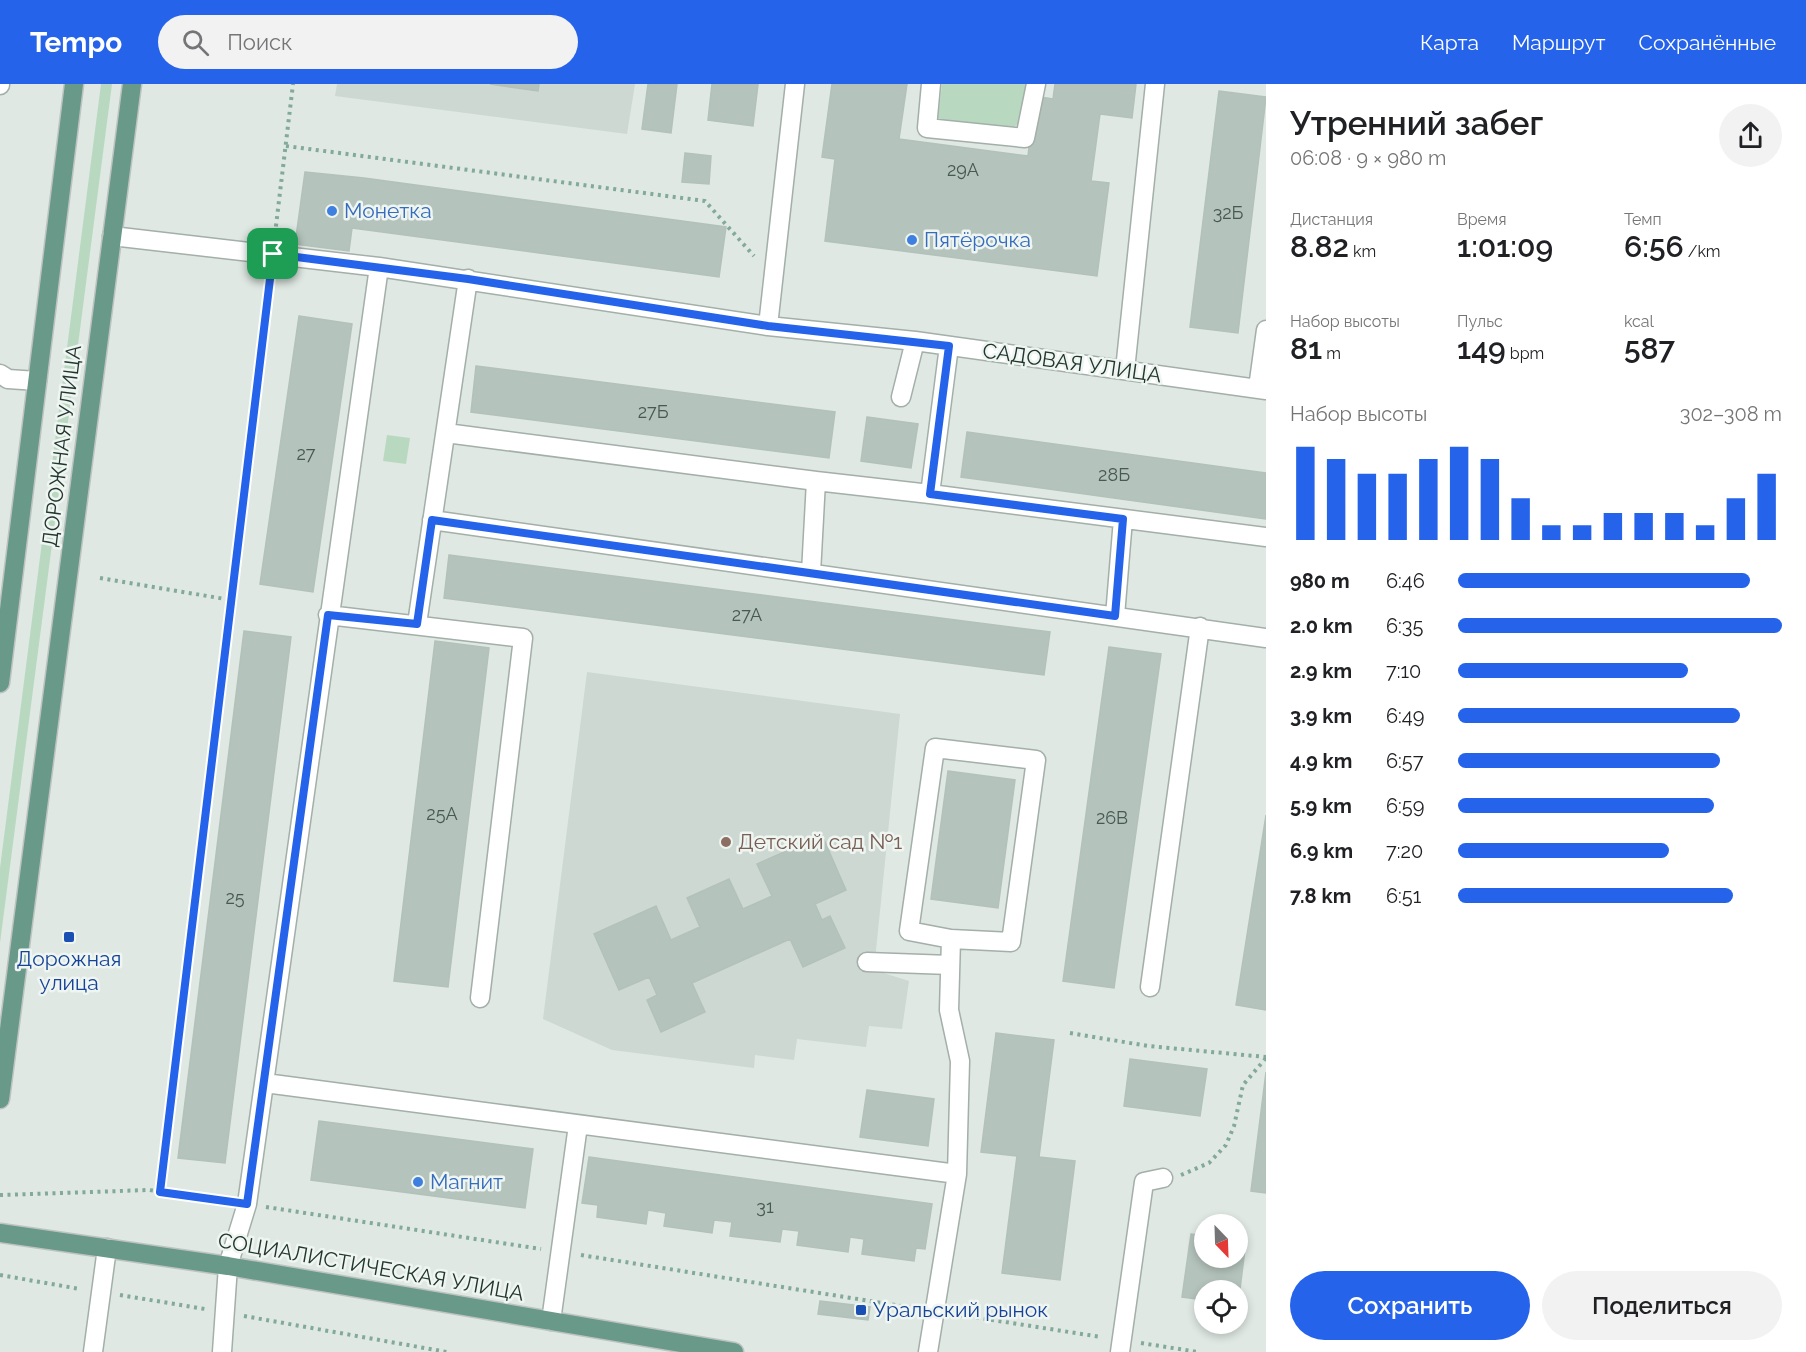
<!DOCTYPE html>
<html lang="ru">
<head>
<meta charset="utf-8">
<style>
	body { margin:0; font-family:Raleway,sans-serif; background:#f2f2f2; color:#202124; height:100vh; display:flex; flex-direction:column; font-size:22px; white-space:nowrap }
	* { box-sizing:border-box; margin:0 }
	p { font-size:20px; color:#757577 }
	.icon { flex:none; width:33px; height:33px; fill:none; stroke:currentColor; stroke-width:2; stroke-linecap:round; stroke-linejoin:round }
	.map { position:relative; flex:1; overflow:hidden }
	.details { display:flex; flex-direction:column; background:#fff; width:540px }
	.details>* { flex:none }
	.needle { width:39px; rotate:157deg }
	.tools { position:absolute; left:1194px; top:1130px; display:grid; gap:12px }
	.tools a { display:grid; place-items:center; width:54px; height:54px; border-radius:50%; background:#fff; box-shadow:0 3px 9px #0003; font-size:30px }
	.pin { position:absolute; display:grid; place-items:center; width:51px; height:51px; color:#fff; margin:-26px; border-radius:12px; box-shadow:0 3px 9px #0006 }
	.round { display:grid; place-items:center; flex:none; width:63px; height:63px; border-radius:32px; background:#f2f2f2 }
	.headline { display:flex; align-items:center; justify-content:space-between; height:102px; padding:0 24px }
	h1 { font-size:33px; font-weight:600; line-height:45px }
	.stats { display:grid; grid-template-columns:repeat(3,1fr); gap:9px; height:102px; padding:6px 24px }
	.stats div { display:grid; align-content:center }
	.stats b { font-size:30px; font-weight:600 }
	.stats small { font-size:16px; font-weight:400 }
	.stats p { font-size:16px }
	.chart { height:168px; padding:12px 24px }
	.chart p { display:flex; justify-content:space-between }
	.chart svg { width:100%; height:108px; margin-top:6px; stroke:#2563eb; stroke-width:6 }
	.button { display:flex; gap:12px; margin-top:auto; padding:12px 24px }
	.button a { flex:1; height:69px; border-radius:36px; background:#2563eb; color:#fff; font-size:24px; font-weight:600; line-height:69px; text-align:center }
	.button a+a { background:#f2f2f2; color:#202124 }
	ul { padding:0 24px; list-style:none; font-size:20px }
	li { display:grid; grid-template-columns:96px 72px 1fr; align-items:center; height:45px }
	li i { height:15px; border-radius:8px; background:#2563eb }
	header { display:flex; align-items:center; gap:36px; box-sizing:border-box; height:84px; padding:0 30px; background:#2563eb; color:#fff }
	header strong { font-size:28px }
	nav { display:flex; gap:33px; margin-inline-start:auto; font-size:21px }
	.search { width:420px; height:54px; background:#f2f2f2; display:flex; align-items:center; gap:15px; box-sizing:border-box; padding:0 21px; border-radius:33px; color:#757577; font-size:22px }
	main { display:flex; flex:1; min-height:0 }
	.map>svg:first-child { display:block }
</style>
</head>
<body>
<header>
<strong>Tempo</strong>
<div class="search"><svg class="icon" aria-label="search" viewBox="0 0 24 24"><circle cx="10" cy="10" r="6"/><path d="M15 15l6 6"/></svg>Поиск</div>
<nav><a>Карта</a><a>Маршрут</a><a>Сохранённые</a></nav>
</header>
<main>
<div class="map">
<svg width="1266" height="1268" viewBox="0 0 1266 1268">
	<rect width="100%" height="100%" fill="#dfe8e3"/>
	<path fill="#cdd8d2" d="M337 0H635L627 50 335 12Z
		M587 588 900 630 874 886 909 897 902 945 869 942 866 963 797 955 794 976 755 971 754 984 612 966 543 935Z"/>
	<path fill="#b9d8c0" d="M101 0H112L0 859V784Z
		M942 0H1030C1028 12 1028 31 1018 40 1007 51 961 41 945 39L938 34Z
		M387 351 410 354 406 380 383 377Z"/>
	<path fill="#b4c3bc" stroke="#b2c1ba" stroke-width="1.5" d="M490 0H539L538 7Z
		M648 0H677L671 49 642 45Z
		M712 0H758L753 42 708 36Z
		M832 0H907L899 55 1028 72 1035 12 1053 15 1055 0H1136L1132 34 1100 30 1091 97 1109 99 1097 192 825 157 835 75 822 73Z
		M1219 7 1266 13 1238 249 1190 243Z
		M685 69 711 72 709 100 682 98Z
		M305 88 364 94 726 143 719 193 352 144 349 167 295 160Z
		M299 232 352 240 313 508 260 500Z
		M476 282 835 328 829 374 471 328Z
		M867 333 918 340 911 384 861 377Z
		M967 348 1266 389V435L961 393Z
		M449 471 1050 548 1044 591 444 514Z
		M244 547 291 553 225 1079 178 1074Z
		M435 557 489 564 448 903 394 897Z
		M1109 563 1161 570 1114 904 1063 897Z
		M948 687 1015 696 998 824 931 815Z
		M1266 731V926L1236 921Z
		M822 751 846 806 815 820 822 836 830 832 845 864 803 883 790 855 692 899 705 928 661 948 647 916 657 911 649 893 619 906 594 850 656 822 671 856 700 843 687 814 729 795 743 825 772 812 757 780Z
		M996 949 1054 956 1039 1073 1075 1077 1060 1196 1002 1189 1017 1072 981 1068Z
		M1130 975 1207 985 1200 1032 1124 1022Z
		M1266 988V1109L1251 1107Z
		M867 1006 934 1015 928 1062 860 1053Z
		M319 1037 533 1065 525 1124 311 1096Z
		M589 1073 932 1120 925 1165 916 1164 914 1177 862 1170 864 1155 850 1153 848 1168 797 1161 799 1147 782 1145 780 1158 730 1152 732 1138 714 1136 712 1149 664 1142 666 1129 648 1126 646 1140 597 1133 598 1121 582 1119Z
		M1191 1150 1204 1152V1173H1238V1156L1246 1157 1238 1221V1206H1204V1216L1182 1213Z
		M820 1217 870 1223 868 1236 818 1230Z"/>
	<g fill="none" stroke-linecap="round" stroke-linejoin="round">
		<defs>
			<path id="minor" d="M931 0 927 44 1025 54 1036 0
				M0 1V0
				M112 152 379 183 247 1120 228 1182 222 1268
				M379 183 768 242 915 257 1266 306
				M768 242 795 0
				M949 262 930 410 1266 453
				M1125 286 1155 0
				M0 290 8 295 37 297
				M1258 304 1266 246
				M901 313 915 257
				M446 349 816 397 811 489
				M816 397 930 410
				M432 436 1266 554
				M328 531 523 554 480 914
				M1115 532 1123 435
				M417 540 468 195
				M867 878 950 881
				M1150 903 1200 543
				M265 999 957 1090
				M551 1237 578 1041
				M93 1268 107 1164
				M928 1268 957 1090 960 977 949 926 951 855 909 847 935 664 1036 676 1011 858 951 855
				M1120 1268 1144 1098 1163 1094"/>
			<path id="major" d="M0 599 74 0
				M0 1015 132 0
				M0 1149 228 1182 734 1268"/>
		</defs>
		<use href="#minor" stroke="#a3afa9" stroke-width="21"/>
		<use href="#major" stroke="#bdc3c1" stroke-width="21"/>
		<path stroke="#82a99a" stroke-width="4" stroke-dasharray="3 4.5" stroke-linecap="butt" d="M286 62 705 117 754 172
			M275 150 293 0
			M100 494 231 516 270 190
			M1070 949 1148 962 1266 973
			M1181 1091 1209 1079 1226 1061 1234 1042 1243 1001 1266 974
			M160 1108 231 516
			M0 1111 149 1106 226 1117
			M266 1123 541 1165
			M581 1171 914 1224
			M0 1191 80 1205
			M120 1211 205 1225
			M954 1230 1101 1253
			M244 1232 447 1268
			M1141 1259 1198 1268"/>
		<use href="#minor" stroke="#fff" stroke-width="18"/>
		<use href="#major" stroke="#689989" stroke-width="18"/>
	</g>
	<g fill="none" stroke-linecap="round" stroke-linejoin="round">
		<defs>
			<path id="route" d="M273 170 468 195 768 242 949 262 930 410 1123 435 1115 532 432 436 417 540 328 531 247 1120 160 1108Z"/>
		</defs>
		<use href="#route" stroke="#fff" stroke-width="12"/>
		<use href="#route" stroke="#2563eb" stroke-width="8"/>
	</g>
	<g fill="#3f7fe0" stroke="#eff5f1" stroke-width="2">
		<circle cx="332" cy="127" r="6"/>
		<circle cx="912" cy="156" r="6"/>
		<circle cx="418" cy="1098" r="6"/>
	</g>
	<circle fill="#8d6e63" stroke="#eff5f1" stroke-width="2" cx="726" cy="758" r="6"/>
	<g fill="#1a4fb4" stroke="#eff5f1" stroke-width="2">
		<rect x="63" y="847" width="12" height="12" rx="3"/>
		<rect x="855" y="1220" width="12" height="12" rx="3"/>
	</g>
	<g text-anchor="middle" stroke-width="5" stroke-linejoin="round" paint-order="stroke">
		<g font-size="18" fill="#465952">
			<text x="963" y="92">29А</text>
			<text x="1228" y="135">32Б</text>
			<text x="653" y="334">27Б</text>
			<text x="306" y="376">27</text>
			<text x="1114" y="397">28Б</text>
			<text x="747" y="537">27А</text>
			<text x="442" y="736">25А</text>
			<text x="1112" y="740">26В</text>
			<text x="235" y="820">25</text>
			<text x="765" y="1129">31</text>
		</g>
		<g font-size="21" fill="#366cbe" stroke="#eff5f1" text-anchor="start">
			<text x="344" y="134">Монетка</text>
			<text x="924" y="163">Пятёрочка</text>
			<text x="430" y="1105">Магнит</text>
		</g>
		<g font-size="21" fill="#22362f" stroke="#eff5f1">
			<text transform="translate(1072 279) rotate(8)" y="7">САДОВАЯ УЛИЦА</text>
			<text transform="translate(62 362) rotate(-83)" y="7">ДОРОЖНАЯ УЛИЦА</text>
			<text transform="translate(371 1183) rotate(10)" y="7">СОЦИАЛИСТИЧЕСКАЯ УЛИЦА</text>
		</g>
		<g font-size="21" fill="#785e54" stroke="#eff5f1" text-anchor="start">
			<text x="738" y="765">Детский сад №1</text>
		</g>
		<g font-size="21" fill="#164399" stroke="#eff5f1">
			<text x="69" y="882">Дорожная<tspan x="69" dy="24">улица</tspan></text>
			<text x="873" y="1233" text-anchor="start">Уральский рынок</text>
		</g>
	</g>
</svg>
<div class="tools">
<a><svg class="needle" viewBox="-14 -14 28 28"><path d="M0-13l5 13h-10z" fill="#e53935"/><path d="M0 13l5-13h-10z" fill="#757577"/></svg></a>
<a><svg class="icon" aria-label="locate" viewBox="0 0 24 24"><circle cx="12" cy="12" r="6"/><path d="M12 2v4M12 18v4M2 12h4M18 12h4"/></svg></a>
</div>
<div class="pin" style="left:273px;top:170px;background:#1e9e55"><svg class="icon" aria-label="arrive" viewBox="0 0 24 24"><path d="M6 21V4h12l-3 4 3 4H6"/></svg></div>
</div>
<section class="details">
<div class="headline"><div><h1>Утренний забег</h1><p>06:08 · 9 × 980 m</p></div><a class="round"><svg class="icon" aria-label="share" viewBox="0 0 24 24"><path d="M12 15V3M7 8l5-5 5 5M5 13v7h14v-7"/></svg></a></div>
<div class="stats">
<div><p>Дистанция</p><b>8.82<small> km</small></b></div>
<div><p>Время</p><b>1:01:09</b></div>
<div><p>Темп</p><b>6:56<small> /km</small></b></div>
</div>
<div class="stats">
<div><p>Набор высоты</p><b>81<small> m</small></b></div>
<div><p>Пульс</p><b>149<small> bpm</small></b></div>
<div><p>kcal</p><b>587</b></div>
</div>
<div class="chart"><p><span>Набор высоты</span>302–308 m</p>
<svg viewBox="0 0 160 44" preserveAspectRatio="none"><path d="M5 44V6M15 44V11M25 44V17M35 44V17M45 44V11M55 44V6M65 44V11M75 44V27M85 44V38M95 44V38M105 44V33M115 44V33M125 44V33M135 44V38M145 44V27M155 44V17"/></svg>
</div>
<ul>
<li><b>980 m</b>6:46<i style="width:90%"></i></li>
<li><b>2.0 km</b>6:35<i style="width:100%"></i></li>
<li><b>2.9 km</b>7:10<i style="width:71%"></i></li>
<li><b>3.9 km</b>6:49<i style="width:87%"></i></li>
<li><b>4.9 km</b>6:57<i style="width:81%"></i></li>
<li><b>5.9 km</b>6:59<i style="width:79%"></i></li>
<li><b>6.9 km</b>7:20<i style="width:65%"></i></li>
<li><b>7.8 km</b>6:51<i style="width:85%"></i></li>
</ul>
<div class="button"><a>Сохранить</a><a>Поделиться</a></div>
</section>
</main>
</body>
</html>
